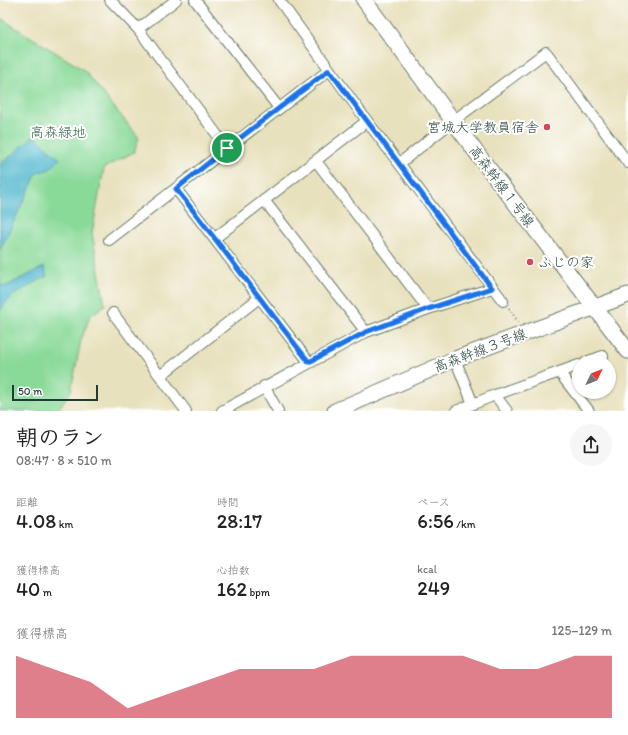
<!DOCTYPE html>
<html lang="ja">
<head>
<meta charset="utf-8">
<style>
	body { margin:0; font-family:Itim,"Klee One",sans-serif; background:#f6f6f6; color:#222; height:100vh; display:flex; flex-direction:column; font-size:15px; white-space:nowrap }
	* { box-sizing:border-box; margin:0 }
	p { font-size:13px; color:#767676 }
	.icon { flex:none; width:22px; height:22px; fill:none; stroke:currentColor; stroke-width:2; stroke-linecap:round; stroke-linejoin:round }
	.map { position:relative; height:411px; overflow:hidden }
	.side { display:flex; flex-direction:column; background:#fff; flex:1 }
	.side>* { flex:none }
	.needle { width:26px; rotate:47deg }
	.buttons { position:absolute; left:572px; top:355px; display:grid; gap:8px }
	.buttons a { display:grid; place-items:center; width:44px; height:44px; border-radius:50%; background:#fff; box-shadow:0 1px 3px #0004; font-size:20px }
	.scale { position:absolute; left:12px; bottom:10px; width:86px; box-sizing:border-box; padding-left:4px; border:2px solid #1f3d34; border-top:0; font-size:11px; line-height:14px; white-space:nowrap; color:#1f3d34; -webkit-text-stroke:3px #fff; paint-order:stroke }
	.pin { position:absolute; display:grid; place-items:center; width:34px; height:34px; color:#fff; margin:-17px; border:2px solid #fff; border-radius:50%; box-shadow:0 1px 4px #0007 }
	.round { display:grid; place-items:center; flex:none; width:42px; height:42px; border-radius:21px; background:#f6f6f6 }
	.headline { display:flex; align-items:center; justify-content:space-between; height:68px; padding:0 16px }
	h1 { font-size:22px; font-weight:600; line-height:30px }
	.metrics { display:grid; grid-template-columns:repeat(3,1fr); gap:6px; height:68px; padding:4px 16px }
	.metrics div { display:grid; align-content:center }
	.metrics b { font-size:20px; font-weight:600 }
	.metrics small { font-size:11px; font-weight:400 }
	.metrics p { font-size:11px }
	.chart { height:112px; padding:8px 16px }
	.chart p { display:flex; justify-content:space-between }
	.chart svg { width:100%; height:72px; margin-top:4px; fill:#d1495b; opacity:.7 }
	.map>svg:first-child { display:block }
</style>
</head>
<body>
<div class="map">
<svg width="628" height="411" viewBox="0 0 628 411">
	<rect width="100%" height="100%" fill="#fff"/>
	<filter id="ink" filterUnits="userSpaceOnUse"><feTurbulence type="fractalNoise" baseFrequency=".025" numOctaves="2"/><feDisplacementMap in="SourceGraphic" scale="8" xChannelSelector="R" yChannelSelector="G"/><feConvolveMatrix kernelMatrix="1 2 1 2 8 2 1 2 1" color-interpolation-filters="sRGB"/></filter>
	<filter id="wash" filterUnits="userSpaceOnUse"><feTurbulence type="fractalNoise" baseFrequency=".012" numOctaves="4" result="noise"/><feDisplacementMap in="SourceGraphic" scale="16" xChannelSelector="R" yChannelSelector="G"/><feGaussianBlur stdDeviation="0.9" result="paint"/><feColorMatrix in="noise" values="0 0 0 0 0 0 0 0 0 0 0 0 0 0 0 0 0 1.4 0 .05"/><feComposite in="paint" operator="in"/></filter>
	<g filter="url(#wash)">
		<rect width="100%" height="100%" fill="#e8e1bd"/>
		<path fill="#89d998" stroke="#548b66" d="M0 18 84 70 139 138 134 152 104 168 92 233 105 305 90 316 81 340 71 391 57 411H0Z"/>
		<path fill="#50b7ce" stroke="#387a81" d="M34 136 60 159 50 169 37 173 0 250V165Z
			M44 267 47 276 12 296 0 310V285L6 286Z"/>
	</g>
	<g filter="url(#ink)">
		<g fill="none" stroke-linecap="round" stroke-linejoin="round">
			<defs>
				<path id="street" d="M110 0 138 29 227 148
					M195 0 279 108
					M279 0 367 121 503 301
					M138 29 176 0
					M316 161 428 309
					M400 163 453 121 546 52 628 163
					M176 189 309 362
					M264 200 366 332
					M215 238 367 121
					M109 240 329 70
					M113 313 186 411
					M455 359 473 404
					M586 362 603 356
					M559 372 589 411
					M160 376 259 298
					M264 386 278 411
					M495 395 507 411
					M222 411 366 332 428 309 492 288
					M456 411 495 395 579 365"/>
				<path id="secondary" d="M364 0 476 152 628 351
					M335 411 455 359 628 295"/>
			</defs>
			<use href="#street" stroke="#657664" stroke-width="12"/>
			<use href="#secondary" stroke="#657664" stroke-width="17"/>
			<path stroke="#657664" stroke-width="2" stroke-dasharray="1 3" stroke-linecap="butt" d="M509 308 518 322"/>
			<use href="#street" stroke="#fff" stroke-width="10"/>
			<use href="#secondary" stroke="#fff" stroke-width="15"/>
		</g>
	</g>
	<g fill="none" stroke-linecap="round" stroke-linejoin="round" filter="url(#ink)">
		<defs>
			<path id="route" d="M329 70 492 288 428 309 366 332 309 362C264 305 222 246 176 189L227 148Z"/>
		</defs>
		<use href="#route" stroke="#fff" stroke-width="8"/>
		<use href="#route" stroke="#1a73e8" stroke-width="5"/>
	</g>
	<g fill="#d1495b" stroke="#fff" stroke-width="1.5">
		<circle cx="547" cy="127" r="4"/>
		<circle cx="530" cy="262" r="4"/>
	</g>
	<g text-anchor="middle" stroke-width="4" stroke-linejoin="round" paint-order="stroke">
		<g font-size="14" fill="#1f3d34" stroke="#fff" text-anchor="end">
			<text x="539" y="132">宮城大学教員宿舎</text>
			<text x="538" y="267" text-anchor="start">ふじの家</text>
		</g>
		<g font-size="14" fill="#3a644d" stroke="#fff">
			<text x="58" y="137">高森緑地</text>
		</g>
		<g font-size="14" fill="#1f3d34" stroke="#fff">
			<text transform="translate(502 186) rotate(53)" y="5">高森幹線１号線</text>
			<text transform="translate(480 350) rotate(-21)" y="5">高森幹線３号線</text>
		</g>
	</g>
</svg>
<div class="buttons">
<a><svg class="needle" viewBox="-14 -14 28 28"><path d="M0-13l5 13h-10z" fill="#e53935"/><path d="M0 13l5-13h-10z" fill="#767676"/></svg></a>
</div>
<div class="scale">50 m</div>
<div class="pin" style="left:227px;top:148px;background:#1e9e55"><svg class="icon" aria-label="arrive" viewBox="0 0 24 24"><path d="M6 21V4h12l-3 4 3 4H6"/></svg></div>
</div>
<section class="side">
<div class="headline"><div><h1>朝のラン</h1><p>08:47 · 8 × 510 m</p></div><a class="round"><svg class="icon" aria-label="share" viewBox="0 0 24 24"><path d="M12 15V3M7 8l5-5 5 5M5 13v7h14v-7"/></svg></a></div>
<div class="metrics">
<div><p>距離</p><b>4.08<small> km</small></b></div>
<div><p>時間</p><b>28:17</b></div>
<div><p>ペース</p><b>6:56<small> /km</small></b></div>
</div>
<div class="metrics">
<div><p>獲得標高</p><b>40<small> m</small></b></div>
<div><p>心拍数</p><b>162<small> bpm</small></b></div>
<div><p>kcal</p><b>249</b></div>
</div>
<div class="chart"><p><span>獲得標高</span>125–129 m</p>
<svg viewBox="0 0 160 44" preserveAspectRatio="none"><path d="M0 44V6L10 14L20 22L30 38L40 30L50 22L60 14L70 14L80 14L90 6L100 6L110 6L120 6L130 14L140 14L150 6L160 6V44z"/></svg>
</div>
</section>
</body>
</html>
